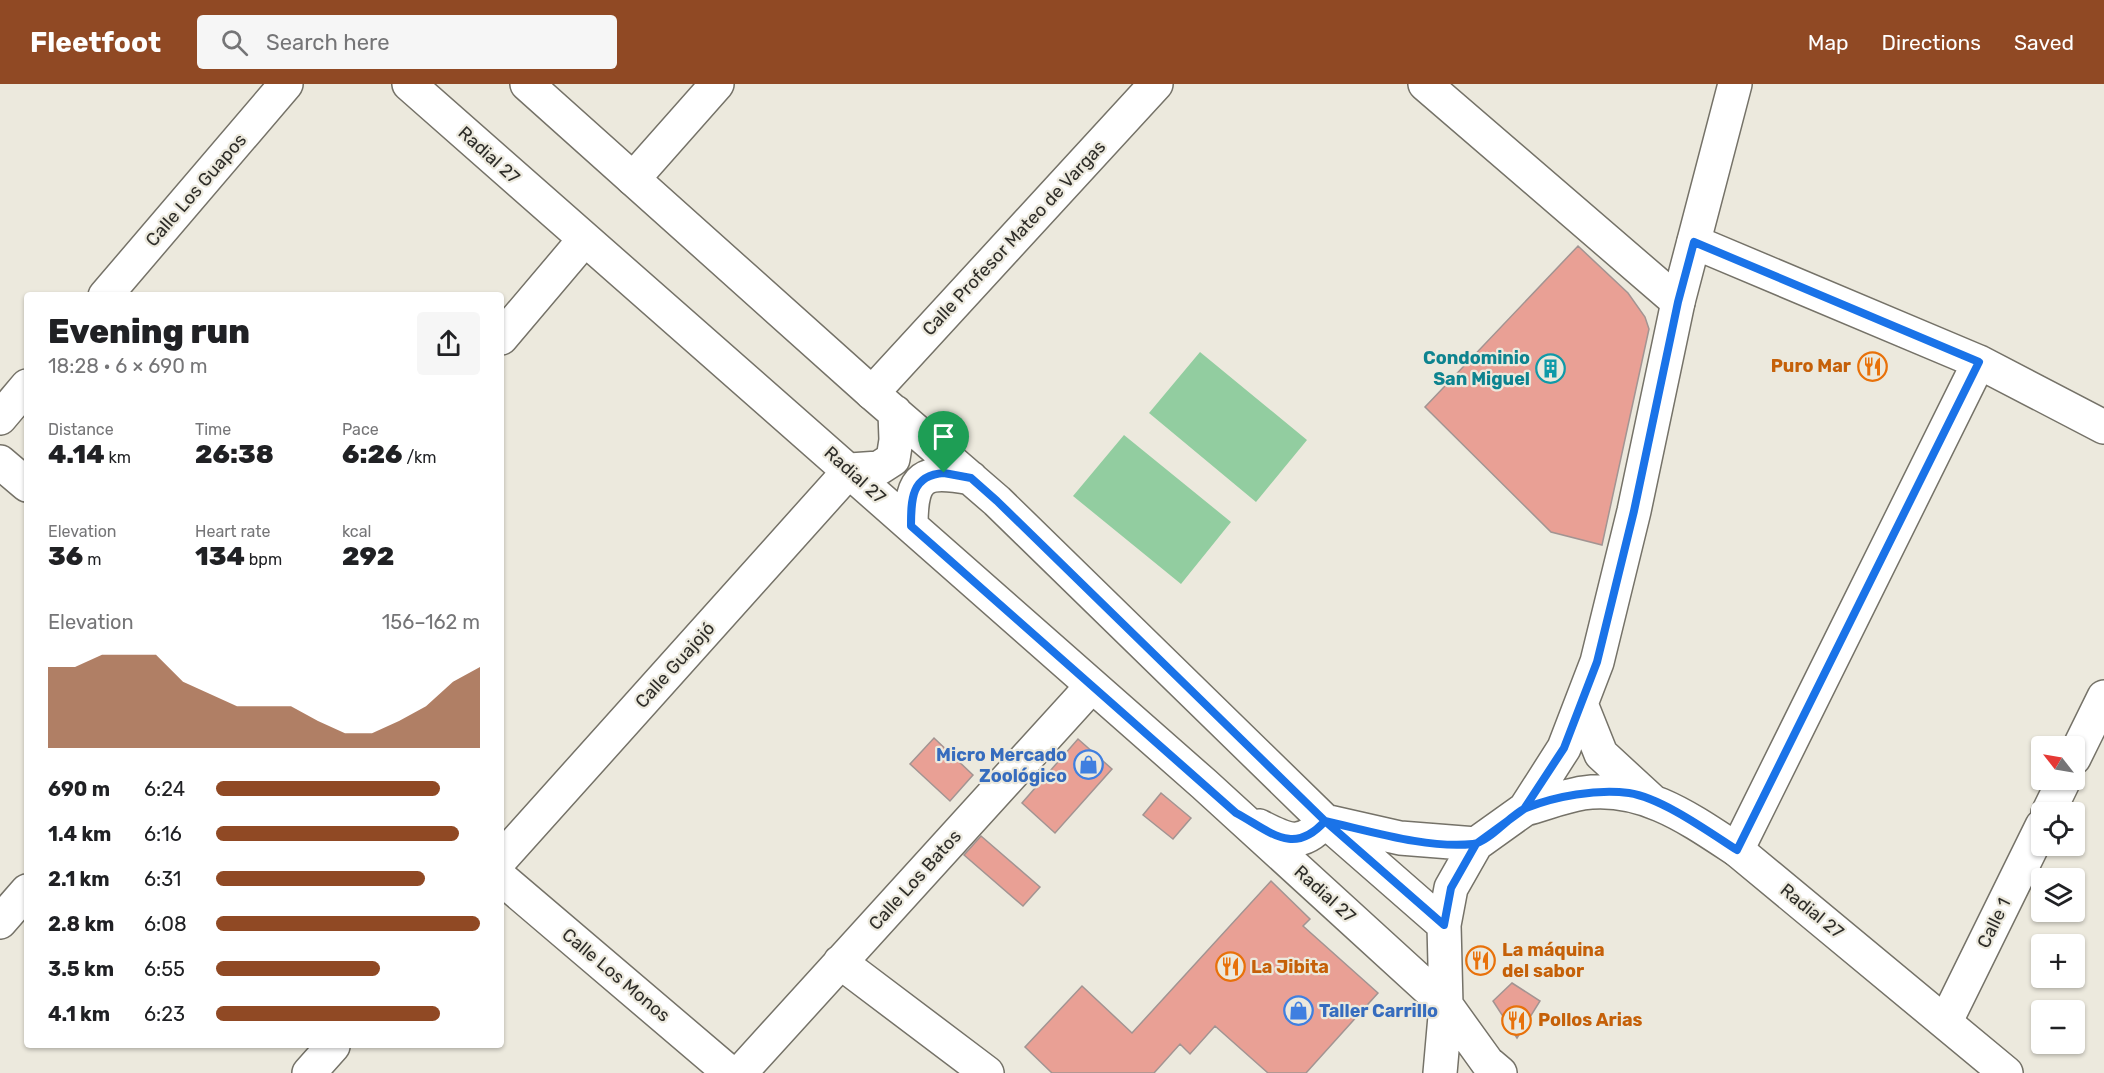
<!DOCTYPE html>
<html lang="en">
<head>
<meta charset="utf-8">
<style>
	body { margin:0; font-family:Rubik,sans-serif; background:#f6f6f6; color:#202124; height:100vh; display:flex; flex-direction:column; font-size:22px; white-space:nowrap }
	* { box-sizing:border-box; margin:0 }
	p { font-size:20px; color:#757577 }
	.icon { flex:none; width:33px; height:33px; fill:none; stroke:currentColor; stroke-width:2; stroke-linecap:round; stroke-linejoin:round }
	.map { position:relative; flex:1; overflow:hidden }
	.side { position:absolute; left:24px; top:208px; width:480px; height:756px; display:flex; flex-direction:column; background:#fff; border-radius:6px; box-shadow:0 2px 4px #0004 }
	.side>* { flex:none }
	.needle { width:39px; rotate:301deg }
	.tools { position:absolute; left:2031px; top:652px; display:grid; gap:12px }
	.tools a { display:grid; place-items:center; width:54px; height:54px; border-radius:6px; background:#fff; box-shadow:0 2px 4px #0004; font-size:30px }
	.pin { position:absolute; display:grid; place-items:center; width:51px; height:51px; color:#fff; margin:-62px -26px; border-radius:50% 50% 50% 0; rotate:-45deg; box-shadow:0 0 6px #0007 }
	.pin .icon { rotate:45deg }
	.round { display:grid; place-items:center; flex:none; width:63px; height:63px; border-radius:6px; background:#f6f6f6 }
	.headline { display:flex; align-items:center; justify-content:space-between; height:102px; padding:0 24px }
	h1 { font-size:33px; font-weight:800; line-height:45px }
	.stats { display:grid; grid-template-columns:repeat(3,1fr); gap:9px; height:102px; padding:6px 24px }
	.stats div { display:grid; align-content:center }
	.stats b { font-size:26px; font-weight:800 }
	.stats small { font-size:16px; font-weight:400 }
	.stats p { font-size:16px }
	.chart { height:168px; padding:12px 24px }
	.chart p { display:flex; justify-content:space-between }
	.chart svg { width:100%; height:108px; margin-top:6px; fill:#904924; opacity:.7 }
	ul { padding:0 24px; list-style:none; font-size:20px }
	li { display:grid; grid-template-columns:96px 72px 1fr; align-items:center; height:45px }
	li i { height:15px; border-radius:8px; background:#904924 }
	header { display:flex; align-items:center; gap:36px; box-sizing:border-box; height:84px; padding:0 30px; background:#904924; color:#fff }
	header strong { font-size:28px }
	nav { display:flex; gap:33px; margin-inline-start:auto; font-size:21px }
	.search { width:420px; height:54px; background:#f6f6f6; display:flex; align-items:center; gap:15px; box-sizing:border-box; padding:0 21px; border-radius:6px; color:#757577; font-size:22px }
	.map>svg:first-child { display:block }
</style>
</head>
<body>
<header>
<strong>Fleetfoot</strong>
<div class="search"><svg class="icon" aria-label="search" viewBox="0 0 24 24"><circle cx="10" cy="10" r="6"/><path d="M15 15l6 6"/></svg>Search here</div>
<nav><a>Map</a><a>Directions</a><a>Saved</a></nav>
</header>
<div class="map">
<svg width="2104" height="989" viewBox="0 0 2104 989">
	<rect width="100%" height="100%" fill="#ece9dd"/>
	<path fill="#92cda0" d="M1200 268 1307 356 1256 418 1149 329Z
		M1124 351 1231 438 1181 500 1073 412Z"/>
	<path fill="#e9a095" stroke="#a29492" stroke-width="1.5" d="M1578 162 1628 209 1645 233 1649 245 1602 461 1551 448 1425 323Z
		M934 654 973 691 950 717 910 680Z
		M1078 655 1112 685 1055 749 1022 719Z
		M1161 709 1191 734 1173 755 1143 731Z
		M981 752 1040 803 1023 822 964 771Z
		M1271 797 1310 835 1303 842 1378 909 1306 989H1268L1215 942 1190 970 1180 960 1154 989H1052L1025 963 1082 902 1132 949Z
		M1512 899 1540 917 1517 954 1493 917Z"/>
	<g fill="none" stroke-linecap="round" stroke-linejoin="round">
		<defs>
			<path id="street" d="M1425 0 1678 218
				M633 95 717 0
				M1694 158 1979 278 2104 343
				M105 212 286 0
				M501 254 584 156
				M872 309 1156 0
				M0 334 27 302
				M0 378 27 401
				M2074 674 2104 613
				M2048 729 2064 696
				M1737 766 1979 278
				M501 775 850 386
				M501 794 730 989
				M0 838 27 807
				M840 878 987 989
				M1946 937 2042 742
				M309 989 333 962
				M740 989 1091 603"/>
			<path id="secondary" d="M409 0 1204 700 1446 921 1487 978 1500 989
				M527 0 872 309 997 417 1325 737 1444 841
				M850 386 879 384 893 375 896 356 895 328
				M911 442C911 391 923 385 971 394
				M1581 620 1601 670 1652 717
				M1525 725C1544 720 1564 712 1583 709 1643 701 1690 735 1737 766L2006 989
				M1259 742C1288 757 1301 764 1325 737L1400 754 1476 760
				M1440 989 1446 921 1444 841 1451 804 1476 760 1525 725 1564 664 1597 578 1634 427 1678 218 1735 0"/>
		</defs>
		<use href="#street" stroke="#757268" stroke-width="36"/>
		<use href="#secondary" stroke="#757268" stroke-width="36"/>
		<use href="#street" stroke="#fff" stroke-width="33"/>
		<use href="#secondary" stroke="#fff" stroke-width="33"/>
	</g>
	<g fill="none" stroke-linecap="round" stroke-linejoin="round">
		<defs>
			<path id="route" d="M944 389C911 391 911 416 911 442L1236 729C1270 747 1293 773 1325 737 1370 747 1428 765 1473 760 1489 758 1510 731 1526 724 1556 712 1596 705 1629 709 1662 714 1709 748 1737 766L1979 278 1694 158 1678 218 1634 427 1597 578 1564 664 1524 725 1476 760 1451 804 1444 841 1325 737 997 417 971 394 944 389"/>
		</defs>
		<use href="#route" stroke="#fff" stroke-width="12"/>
		<use href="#route" stroke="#1a73e8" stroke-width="8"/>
	</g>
	<defs>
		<symbol id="restaurant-ring" viewBox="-11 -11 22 22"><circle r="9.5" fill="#ece9dd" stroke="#e8710a" stroke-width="1.5"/><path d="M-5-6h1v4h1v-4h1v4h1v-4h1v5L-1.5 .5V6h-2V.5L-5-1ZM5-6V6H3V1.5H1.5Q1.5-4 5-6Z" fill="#e8710a"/></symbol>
		<symbol id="building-ring" viewBox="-11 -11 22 22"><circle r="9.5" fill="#ece9dd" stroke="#0f9aa8" stroke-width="1.5"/><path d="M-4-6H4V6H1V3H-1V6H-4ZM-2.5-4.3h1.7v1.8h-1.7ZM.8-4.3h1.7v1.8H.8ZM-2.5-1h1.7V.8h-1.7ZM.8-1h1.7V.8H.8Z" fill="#0f9aa8"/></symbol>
		<symbol id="shop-ring" viewBox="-11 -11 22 22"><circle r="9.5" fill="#ece9dd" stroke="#3f7fe0" stroke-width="1.5"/><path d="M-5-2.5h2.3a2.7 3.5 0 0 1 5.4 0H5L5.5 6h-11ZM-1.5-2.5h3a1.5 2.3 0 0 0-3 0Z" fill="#3f7fe0"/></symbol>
	</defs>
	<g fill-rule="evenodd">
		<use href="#restaurant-ring" x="1856" y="266" width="33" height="33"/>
		<use href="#building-ring" x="1534" y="268" width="33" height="33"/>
		<use href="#shop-ring" x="1072" y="664" width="33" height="33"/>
		<use href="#restaurant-ring" x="1464" y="860" width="33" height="33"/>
		<use href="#restaurant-ring" x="1214" y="866" width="33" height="33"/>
		<use href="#shop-ring" x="1282" y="910" width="33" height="33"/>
		<use href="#restaurant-ring" x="1500" y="920" width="33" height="33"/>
	</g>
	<g text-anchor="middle" stroke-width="4.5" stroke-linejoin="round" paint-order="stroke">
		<g font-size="18" fill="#2e2d29" stroke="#ece9dd">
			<text transform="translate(489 71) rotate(42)" y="6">Radial 27</text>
			<text transform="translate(196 106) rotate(-49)" y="6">Calle Los Guapos</text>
			<text transform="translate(1014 154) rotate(-47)" y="6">Calle Profesor Mateo de Vargas</text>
			<text transform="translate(855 391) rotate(42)" y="6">Radial 27</text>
			<text transform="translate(675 581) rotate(-48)" y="6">Calle Guajojó</text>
			<text transform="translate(915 796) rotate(-48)" y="6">Calle Los Batos</text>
			<text transform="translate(1325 810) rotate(42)" y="6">Radial 27</text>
			<text transform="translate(1812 827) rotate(39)" y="6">Radial 27</text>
			<text transform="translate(1994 839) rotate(-64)" y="6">Calle 1</text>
			<text transform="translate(616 891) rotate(40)" y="6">Calle Los Monos</text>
		</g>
		<g font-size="18" font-weight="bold" fill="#0d838f" stroke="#ece9dd" text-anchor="end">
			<text x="1530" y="280">Condominio<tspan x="1530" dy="21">San Miguel</tspan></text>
		</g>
		<g font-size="18" font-weight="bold" fill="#c56008" stroke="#ece9dd" text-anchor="start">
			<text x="1851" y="288" text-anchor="end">Puro Mar</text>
			<text x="1502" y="872">La máquina<tspan x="1502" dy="21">del sabor</tspan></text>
			<text x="1251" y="889">La Jibita</text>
			<text x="1538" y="942">Pollos Arias</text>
		</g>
		<g font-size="18" font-weight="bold" fill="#366cbe" stroke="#ece9dd" text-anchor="end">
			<text x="1067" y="677">Micro Mercado<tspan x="1067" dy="21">Zoológico</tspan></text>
			<text x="1319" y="933" text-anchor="start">Taller Carrillo</text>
		</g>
	</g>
</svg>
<div class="tools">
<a><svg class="needle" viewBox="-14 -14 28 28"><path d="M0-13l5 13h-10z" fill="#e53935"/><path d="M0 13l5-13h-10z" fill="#757577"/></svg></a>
<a><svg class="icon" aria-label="locate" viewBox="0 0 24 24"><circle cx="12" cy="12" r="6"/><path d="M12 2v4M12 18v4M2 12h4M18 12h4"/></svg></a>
<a><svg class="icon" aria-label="layers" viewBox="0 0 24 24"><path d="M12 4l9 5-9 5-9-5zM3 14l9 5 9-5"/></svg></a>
<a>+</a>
<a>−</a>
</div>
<div class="pin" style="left:944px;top:389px;background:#1e9e55"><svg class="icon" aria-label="arrive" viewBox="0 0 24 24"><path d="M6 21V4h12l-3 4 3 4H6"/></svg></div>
<section class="side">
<div class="headline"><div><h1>Evening run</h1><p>18:28 · 6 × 690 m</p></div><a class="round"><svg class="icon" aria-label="share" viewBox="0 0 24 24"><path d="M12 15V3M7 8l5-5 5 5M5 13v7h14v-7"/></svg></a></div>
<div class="stats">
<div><p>Distance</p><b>4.14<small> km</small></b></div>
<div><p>Time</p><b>26:38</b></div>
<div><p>Pace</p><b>6:26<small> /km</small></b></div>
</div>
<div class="stats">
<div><p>Elevation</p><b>36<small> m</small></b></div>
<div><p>Heart rate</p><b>134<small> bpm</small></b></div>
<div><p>kcal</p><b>292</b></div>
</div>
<div class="chart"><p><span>Elevation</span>156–162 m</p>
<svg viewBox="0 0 160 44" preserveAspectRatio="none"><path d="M0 44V11L10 11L20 6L30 6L40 6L50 17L60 22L70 27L80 27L90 27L100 33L110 38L120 38L130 33L140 27L150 17L160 11V44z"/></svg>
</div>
<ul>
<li><b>690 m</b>6:24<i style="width:85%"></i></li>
<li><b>1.4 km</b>6:16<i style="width:92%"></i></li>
<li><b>2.1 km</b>6:31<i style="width:79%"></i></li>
<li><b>2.8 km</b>6:08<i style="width:100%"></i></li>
<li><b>3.5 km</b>6:55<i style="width:62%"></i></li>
<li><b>4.1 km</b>6:23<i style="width:85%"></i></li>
</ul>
</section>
</div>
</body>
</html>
